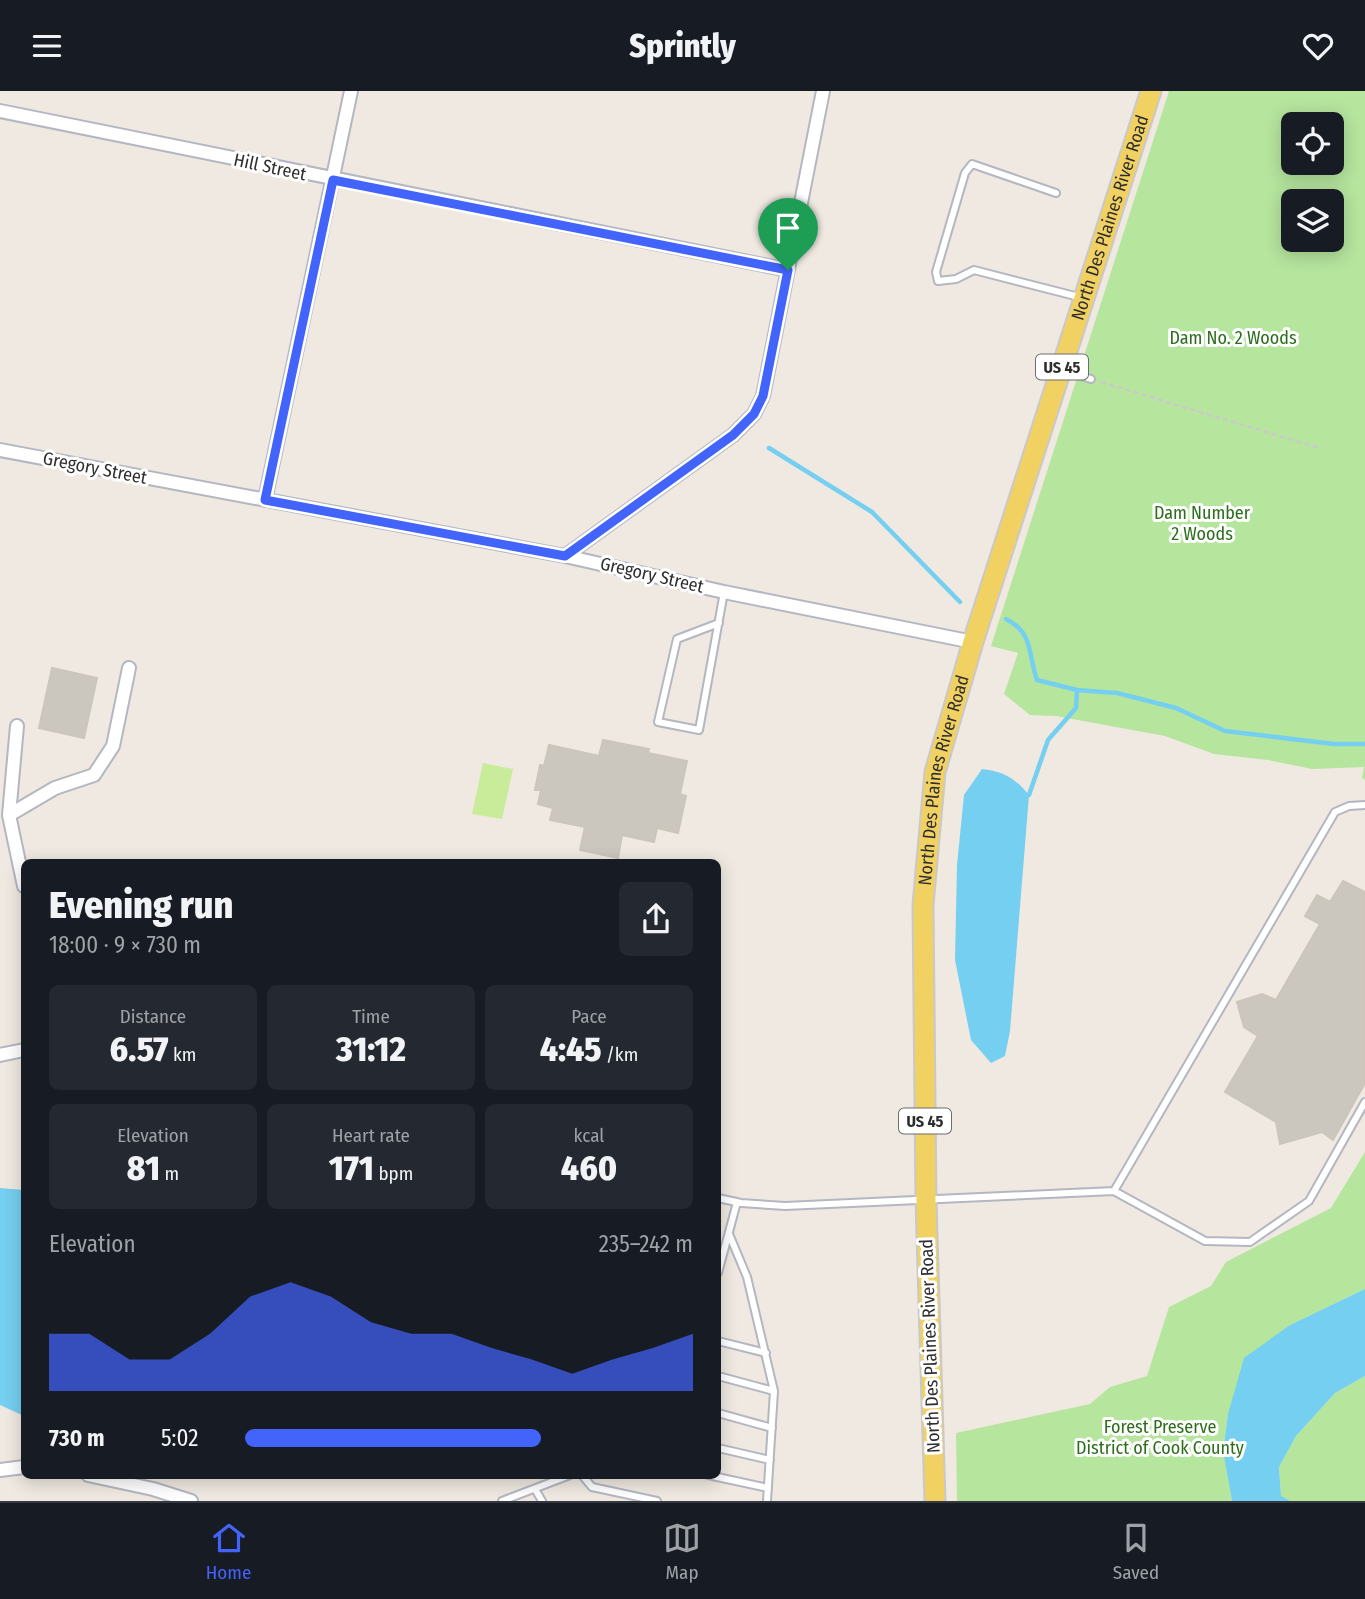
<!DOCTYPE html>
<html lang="en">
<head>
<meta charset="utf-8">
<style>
	body { margin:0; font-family:"Fira Sans Condensed",sans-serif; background:#242831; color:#f1f3f6; height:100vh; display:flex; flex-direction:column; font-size:26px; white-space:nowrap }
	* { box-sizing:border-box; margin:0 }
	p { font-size:23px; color:#9ea1a6 }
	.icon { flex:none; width:38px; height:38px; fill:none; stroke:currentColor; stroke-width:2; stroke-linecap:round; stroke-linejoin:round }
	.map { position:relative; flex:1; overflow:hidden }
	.details { position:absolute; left:21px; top:768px; width:700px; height:620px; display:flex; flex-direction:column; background:#171b24; border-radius:10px; box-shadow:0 4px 18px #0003 }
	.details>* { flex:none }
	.tools { position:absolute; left:1281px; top:21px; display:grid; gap:14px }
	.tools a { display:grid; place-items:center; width:63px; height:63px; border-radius:10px; background:#171b24; box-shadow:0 4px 18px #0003; font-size:35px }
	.pin { position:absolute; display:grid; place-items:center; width:60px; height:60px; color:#fff; margin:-72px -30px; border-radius:50% 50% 50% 0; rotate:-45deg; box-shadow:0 0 7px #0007 }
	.pin .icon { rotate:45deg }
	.round { display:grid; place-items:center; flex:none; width:74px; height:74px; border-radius:10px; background:#242831 }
	.headline { display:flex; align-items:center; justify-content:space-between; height:119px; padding:0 28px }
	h1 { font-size:38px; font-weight:800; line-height:52px }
	.figures { display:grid; grid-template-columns:repeat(3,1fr); gap:10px; height:119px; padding:7px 28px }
	.figures div { display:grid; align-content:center; border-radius:10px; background:#242831; text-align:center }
	.figures b { font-size:35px; font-weight:800 }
	.figures small { font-size:19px; font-weight:400 }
	.figures p { font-size:19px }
	.chart { height:196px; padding:14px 28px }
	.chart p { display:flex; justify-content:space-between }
	.chart svg { width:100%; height:126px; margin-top:7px; fill:#4264fb; opacity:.7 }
	ul { padding:0 28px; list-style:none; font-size:23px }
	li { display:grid; grid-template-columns:112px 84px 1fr; align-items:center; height:52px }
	li i { height:18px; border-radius:9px; background:#4264fb }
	header { display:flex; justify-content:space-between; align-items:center; height:91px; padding:0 28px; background:#171b24; font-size:32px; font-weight:800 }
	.menu { display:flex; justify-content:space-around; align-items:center; height:98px; border-top:2px solid #363941; background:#171b24; font-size:19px; color:#9ea1a6 }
	.menu a { display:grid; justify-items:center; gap:4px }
	.menu .on { color:#4264fb }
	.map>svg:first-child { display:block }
</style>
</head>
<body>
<header><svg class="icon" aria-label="menu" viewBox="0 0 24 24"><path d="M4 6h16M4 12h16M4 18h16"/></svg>Sprintly<svg class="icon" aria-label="heart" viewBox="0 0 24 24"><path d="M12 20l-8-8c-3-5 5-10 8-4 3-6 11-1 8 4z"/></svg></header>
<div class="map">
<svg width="1365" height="1410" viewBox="0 0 1365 1410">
	<rect width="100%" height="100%" fill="#efe9e1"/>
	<path fill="#b6e59e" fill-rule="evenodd" d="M1169 0H1365V689L1362 687 1364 676 1312 678 1268 669 1214 663 1165 645 1056 625 1030 624 1004 603 1018 562 991 555ZM1293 33H1332V72H1293ZM1293 110H1332V149H1293Z
		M1365 1061V1198L1290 1234 1228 1323 1223 1359 1232 1410H957L956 1342 1090 1313 1110 1296 1147 1285 1169 1216 1211 1195 1226 1171 1331 1117Z
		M1365 1285V1410H1290L1281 1406 1279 1376 1296 1345 1335 1302Z"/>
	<path fill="#c9ec9a" d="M483 672 513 678 502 728 472 723Z"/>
	<path fill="#75cff0" d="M982 678C1003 680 1016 688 1029 704L1010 940 1005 965 991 972 971 949 955 869 957 774 964 704Z
		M0 1097 24 1099V1325L0 1314Z
		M1365 1198V1285L1335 1302 1296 1345 1279 1376 1281 1405 1290 1410H1232L1223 1360 1228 1323 1244 1267 1290 1234Z"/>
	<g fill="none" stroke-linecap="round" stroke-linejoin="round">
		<path stroke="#75cff0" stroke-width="4.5" d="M769 357 872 421 960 511
			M1006 528C1034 542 1028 564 1037 589L1077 599 1117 602 1176 617 1225 640 1334 653H1365
			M1029 704 1048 649 1076 617 1077 599"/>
	</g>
	<path fill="#cbc7bf" stroke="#cbc5ba" stroke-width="2" d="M52 577 97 587 84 647 39 637Z
		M603 649 649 658 648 662 687 670 680 703 686 705 678 742 657 737 654 751 622 744 618 767 580 759 585 736 550 729 553 717 538 713 541 699H535L540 674 544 675 549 654 599 665Z
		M1343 790 1365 801V992L1333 1049 1322 1041 1280 1053 1276 1031 1225 1001 1258 945 1244 936 1237 911 1262 903 1276 909 1320 833 1305 825 1317 804 1330 811Z"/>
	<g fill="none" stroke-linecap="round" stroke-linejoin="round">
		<defs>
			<path id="service" d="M1056 102 972 73 965 82 936 181 938 190 956 188 974 179 1083 207
				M1063 279 1091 288
				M719 532 677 548 658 631 699 639 724 501
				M1114 1100 1335 721 1349 715 1365 714
				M718 1107 741 1112 785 1115 1114 1100 1205 1150 1250 1151 1309 1110 1365 1011
				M729 1143 747 1186 774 1300 767 1410
				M718 1182 737 1111
				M718 1250 766 1262
				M718 1285 774 1300
				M718 1322 772 1337
				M718 1357 770 1369
				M582 1384 592 1396 657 1410
				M708 1384 768 1397
				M535 1398 542 1410
				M502 1410 570 1384"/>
			<path id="minor" d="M0 20 788 179
				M0 359 565 465 724 501 973 551
				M265 409 351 0
				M565 465 733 344 754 323 763 305 823 0
				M17 635 9 724 24 795
				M9 724 55 697 94 684 113 655 129 577
				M0 964 24 959
				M0 1379 24 1376
				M88 1384 153 1398 191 1410"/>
			<g id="primary">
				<path id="s1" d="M935 1410 926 1110 923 814 935 681 973 551 1151 0"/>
			</g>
		</defs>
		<use href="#service" stroke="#b4b7c1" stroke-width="10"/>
		<use href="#minor" stroke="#b4b7c1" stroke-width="16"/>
		<use href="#primary" stroke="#c9c9c9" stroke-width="23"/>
		<path stroke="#c9c9c9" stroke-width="2.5" stroke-dasharray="5 3.5" stroke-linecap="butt" d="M1101 291 1319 357"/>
		<use href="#service" stroke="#fff" stroke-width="6"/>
		<use href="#minor" stroke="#fff" stroke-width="12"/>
		<use href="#primary" stroke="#f2d163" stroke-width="19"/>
	</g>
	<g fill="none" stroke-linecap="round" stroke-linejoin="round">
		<defs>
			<path id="route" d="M333 89 788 179 763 305 754 323 733 344 565 465 265 409Z"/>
		</defs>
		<use href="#route" stroke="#fff" stroke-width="14"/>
		<use href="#route" stroke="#4264fb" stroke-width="9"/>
	</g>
	<g text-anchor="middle" stroke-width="6" stroke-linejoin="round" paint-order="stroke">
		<g fill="#fff" stroke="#6d6d6d" stroke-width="2">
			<rect x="1036" y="263.5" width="52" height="25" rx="5"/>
			<rect x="899" y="1017.5" width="52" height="25" rx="5"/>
		</g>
		<g font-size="16" font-weight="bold" fill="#2e2e2e">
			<text x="1062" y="282">US 45</text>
			<text x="925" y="1036">US 45</text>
		</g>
		<g font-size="18" fill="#2e2e2e" stroke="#fff">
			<text transform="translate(270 76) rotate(12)" y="6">Hill Street</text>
			<text dy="6" stroke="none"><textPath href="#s1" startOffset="1311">North Des Plaines River Road</textPath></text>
			<text transform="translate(95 377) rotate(11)" y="6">Gregory Street</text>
			<text transform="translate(652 484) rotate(13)" y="6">Gregory Street</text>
			<text dy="6" stroke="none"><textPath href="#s1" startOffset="723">North Des Plaines River Road</textPath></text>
			<text transform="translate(930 1255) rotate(-92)" y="6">North Des Plaines River Road</text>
		</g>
		<g font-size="18" fill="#2c6e1b" stroke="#fff">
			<text x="1233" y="253">Dam No. 2 Woods</text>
			<text x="1202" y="428">Dam Number<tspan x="1202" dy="21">2 Woods</tspan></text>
			<text x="1160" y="1342">Forest Preserve<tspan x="1160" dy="21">District of Cook County</tspan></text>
		</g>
	</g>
</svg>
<div class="tools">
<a><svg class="icon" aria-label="locate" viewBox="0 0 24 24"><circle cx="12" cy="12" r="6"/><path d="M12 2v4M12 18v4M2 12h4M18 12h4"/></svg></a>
<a><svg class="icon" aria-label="layers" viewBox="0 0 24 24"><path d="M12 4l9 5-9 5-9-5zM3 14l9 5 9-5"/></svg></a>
</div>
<div class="pin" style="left:788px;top:179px;background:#1e9e55"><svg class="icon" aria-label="arrive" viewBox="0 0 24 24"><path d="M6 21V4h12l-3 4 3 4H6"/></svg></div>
<section class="details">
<div class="headline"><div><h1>Evening run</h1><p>18:00 · 9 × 730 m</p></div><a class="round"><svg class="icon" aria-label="share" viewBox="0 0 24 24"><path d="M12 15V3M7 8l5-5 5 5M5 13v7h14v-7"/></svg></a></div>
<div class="figures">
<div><p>Distance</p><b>6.57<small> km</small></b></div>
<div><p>Time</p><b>31:12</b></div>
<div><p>Pace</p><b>4:45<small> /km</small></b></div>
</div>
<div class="figures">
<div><p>Elevation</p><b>81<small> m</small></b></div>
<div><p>Heart rate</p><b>171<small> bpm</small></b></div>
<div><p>kcal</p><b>460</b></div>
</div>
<div class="chart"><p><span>Elevation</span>235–242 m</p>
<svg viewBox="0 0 160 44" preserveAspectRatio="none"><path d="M0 44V24L10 24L20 33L30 33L40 24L50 11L60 6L70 11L80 20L90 24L100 24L110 29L120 33L130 38L140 33L150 29L160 24V44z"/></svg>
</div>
<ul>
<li><b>730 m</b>5:02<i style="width:66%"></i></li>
</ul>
</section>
</div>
<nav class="menu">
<a class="on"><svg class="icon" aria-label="home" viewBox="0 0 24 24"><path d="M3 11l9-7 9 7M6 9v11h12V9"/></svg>Home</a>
<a><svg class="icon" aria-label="map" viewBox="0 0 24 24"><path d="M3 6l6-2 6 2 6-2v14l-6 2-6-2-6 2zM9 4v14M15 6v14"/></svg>Map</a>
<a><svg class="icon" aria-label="saved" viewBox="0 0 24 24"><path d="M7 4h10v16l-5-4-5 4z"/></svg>Saved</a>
</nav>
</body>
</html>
